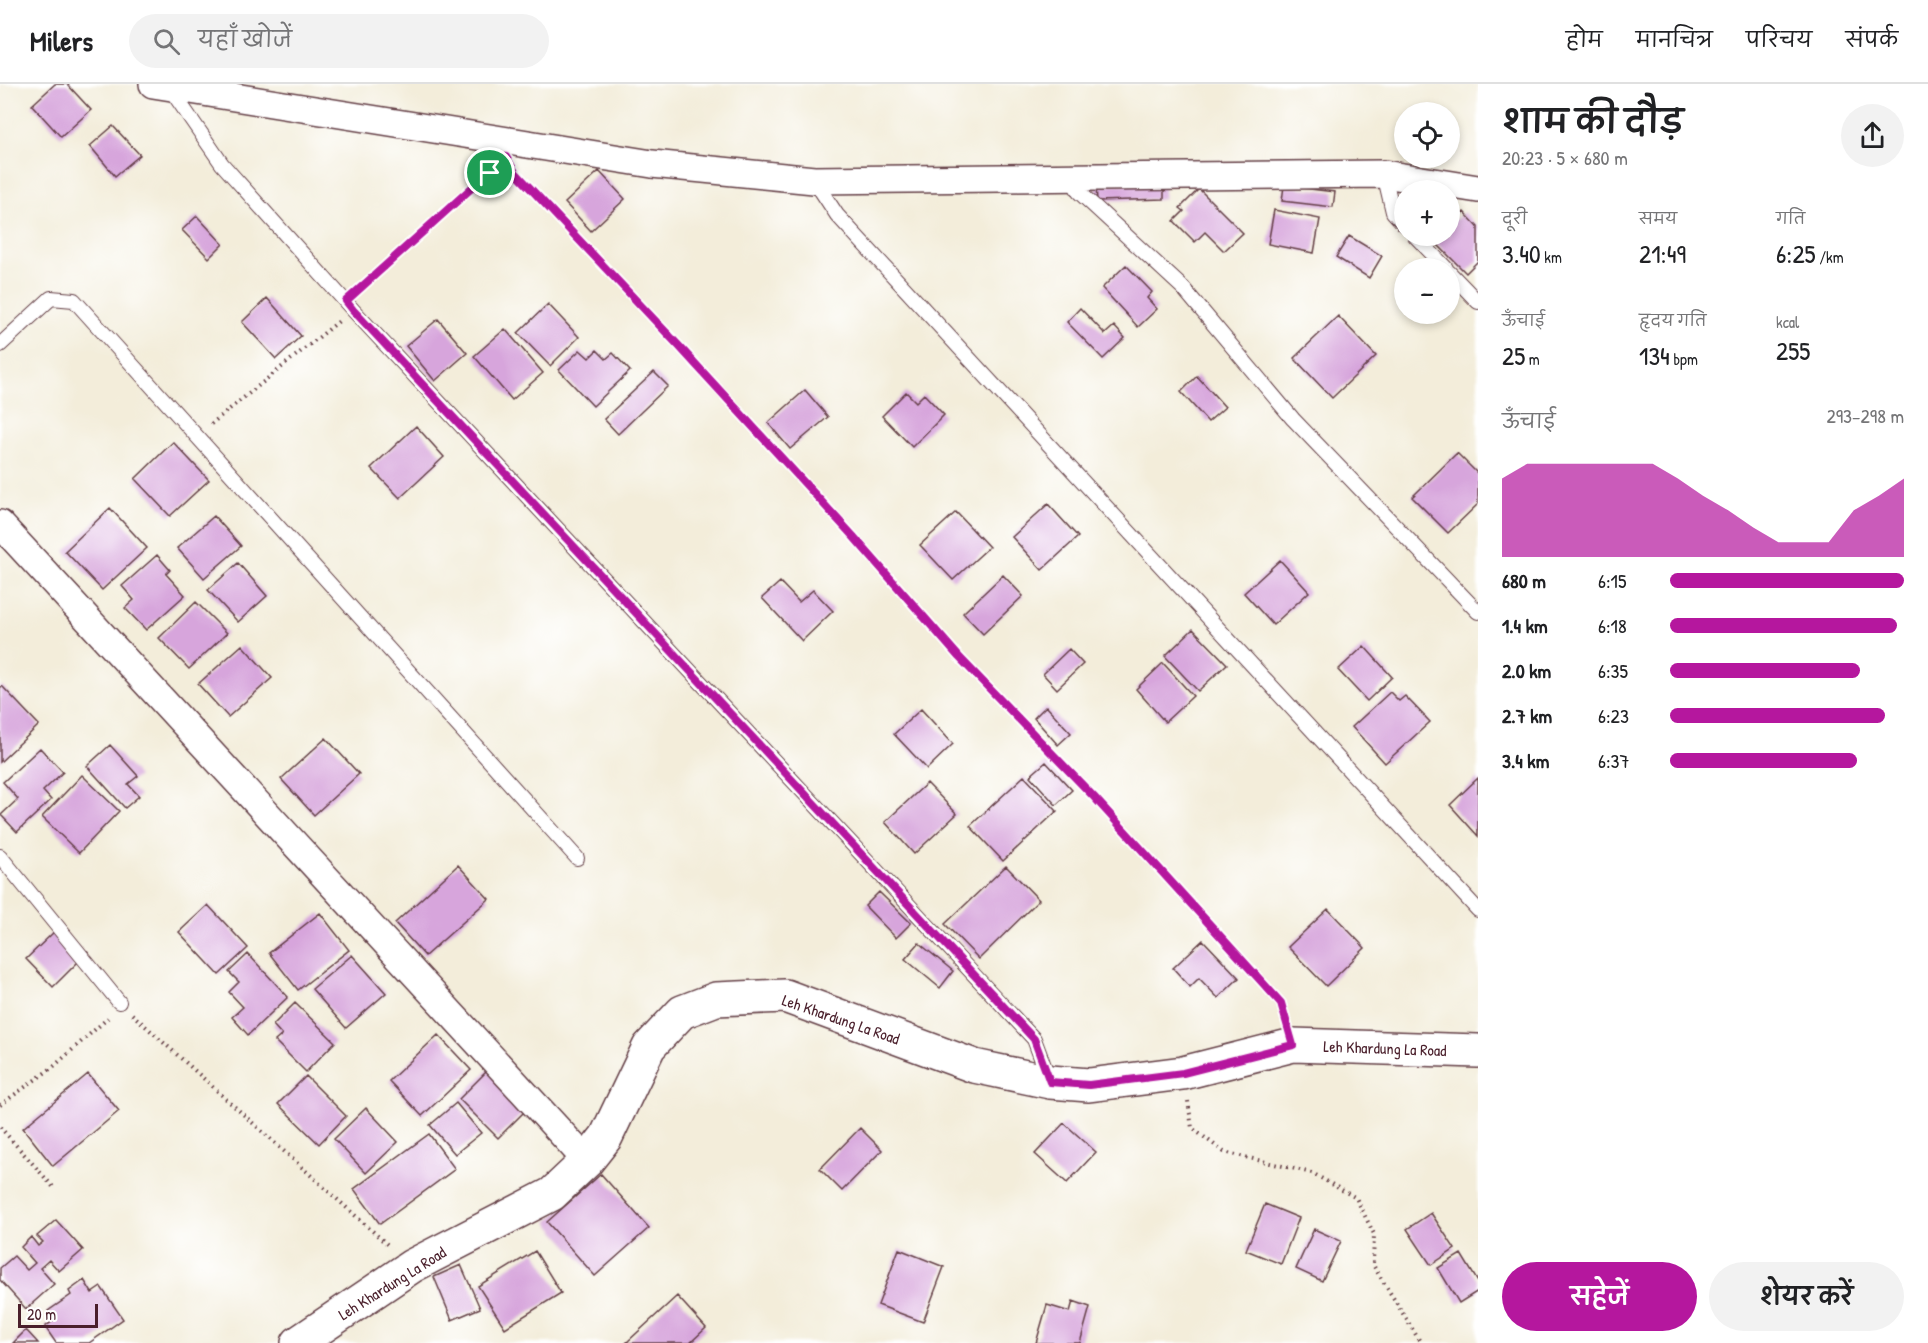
<!DOCTYPE html>
<html lang="hi">
<head>
<meta charset="utf-8">
<style>
	body { margin:0; font-family:"Patrick Hand","Playpen Sans Deva",sans-serif; background:#f2f2f2; color:#202124; height:100vh; display:flex; flex-direction:column; font-size:22px; white-space:nowrap }
	* { box-sizing:border-box; margin:0 }
	p { font-size:20px; color:#757577 }
	.icon { flex:none; width:33px; height:33px; fill:none; stroke:currentColor; stroke-width:2; stroke-linecap:round; stroke-linejoin:round }
	.map { position:relative; flex:1; overflow:hidden }
	.details { display:flex; flex-direction:column; background:#fff; width:450px }
	.details>* { flex:none }
	.fabs { position:absolute; left:1394px; top:18px; display:grid; gap:12px }
	.fabs a { display:grid; place-items:center; width:66px; height:66px; border-radius:50%; background:#fff; box-shadow:0 3px 9px #0003; font-size:30px }
	.scale { position:absolute; left:18px; bottom:15px; width:80px; box-sizing:border-box; padding-left:6px; border:3px solid #4a1f2b; border-top:0; font-size:16px; line-height:21px; white-space:nowrap; color:#4a1f2b; -webkit-text-stroke:4px #fff; paint-order:stroke }
	.pin { position:absolute; display:grid; place-items:center; width:51px; height:51px; color:#fff; margin:-26px; border:3px solid #fff; border-radius:50%; box-shadow:0 2px 6px #0007 }
	.round { display:grid; place-items:center; flex:none; width:63px; height:63px; border-radius:32px; background:#f2f2f2 }
	.summary { display:flex; align-items:center; justify-content:space-between; height:102px; padding:0 24px }
	h1 { font-size:33px; font-weight:600; line-height:45px }
	.stats { display:grid; grid-template-columns:repeat(3,1fr); gap:9px; height:102px; padding:6px 24px }
	.stats div { display:grid; align-content:center }
	.stats b { font-size:26px; font-weight:600 }
	.stats small { font-size:16px; font-weight:400 }
	.stats p { font-size:16px }
	.chart { height:168px; padding:12px 24px }
	.chart p { display:flex; justify-content:space-between }
	.chart svg { width:100%; height:108px; margin-top:6px; fill:#b5179e; opacity:.7 }
	.cta { display:flex; gap:12px; margin-top:auto; padding:12px 24px }
	.cta a { flex:1; height:69px; border-radius:36px; background:#b5179e; color:#fff; font-size:24px; font-weight:600; line-height:69px; text-align:center }
	.cta a+a { background:#f2f2f2; color:#202124 }
	ul { padding:0 24px; list-style:none; font-size:20px }
	li { display:grid; grid-template-columns:96px 72px 1fr; align-items:center; height:45px }
	li i { height:15px; border-radius:8px; background:#b5179e }
	header { display:flex; align-items:center; gap:36px; box-sizing:border-box; height:84px; padding:0 30px; background:#fff; border-bottom:2px solid #e0e0e0 }
	header strong { font-size:28px }
	nav { display:flex; gap:33px; margin-inline-start:auto; font-size:21px }
	.search { width:420px; height:54px; background:#f2f2f2; display:flex; align-items:center; gap:15px; box-sizing:border-box; padding:0 21px; border-radius:33px; color:#757577; font-size:22px }
	main { display:flex; flex:1; min-height:0 }
	.map>svg:first-child { display:block }
</style>
</head>
<body>
<header>
<strong>Milers</strong>
<div class="search"><svg class="icon" aria-label="search" viewBox="0 0 24 24"><circle cx="10" cy="10" r="6"/><path d="M15 15l6 6"/></svg>यहाँ खोजें</div>
<nav><a>होम</a><a>मानचित्र</a><a>परिचय</a><a>संपर्क</a></nav>
</header>
<main>
<div class="map">
<svg width="1478" height="1259" viewBox="0 0 1478 1259">
	<rect width="100%" height="100%" fill="#fff"/>
	<filter id="ink" filterUnits="userSpaceOnUse"><feTurbulence type="fractalNoise" baseFrequency=".0167" numOctaves="2"/><feDisplacementMap in="SourceGraphic" scale="12" xChannelSelector="R" yChannelSelector="G"/><feConvolveMatrix kernelMatrix="1 2 1 2 8 2 1 2 1" color-interpolation-filters="sRGB"/></filter>
	<filter id="wash" filterUnits="userSpaceOnUse"><feTurbulence type="fractalNoise" baseFrequency=".008" numOctaves="4" result="noise"/><feDisplacementMap in="SourceGraphic" scale="24" xChannelSelector="R" yChannelSelector="G"/><feGaussianBlur stdDeviation="1.35" result="paint"/><feColorMatrix in="noise" values="0 0 0 0 0 0 0 0 0 0 0 0 0 0 0 0 0 1.4 0 .05"/><feComposite in="paint" operator="in"/></filter>
	<g filter="url(#wash)">
		<rect width="100%" height="100%" fill="#f3edda"/>
		<g id="blocks">
			<path fill="#d7a5dc" d="M55 0H67L91 26 61 53 32 21Z
				M113 42 140 71 115 92 90 62Z
				M599 87 625 115 591 147 565 119Z
				M1164 99V115L1097 117 1096 101Z
				M1284 102 1335 108 1333 123 1282 117Z
				M1199 105 1243 149 1224 167 1205 148 1195 158 1174 137 1184 127 1180 124Z
				M1274 126 1320 135 1314 169 1268 160Z
				M1464 128 1478 143V177L1466 189 1429 152H1449V130L1455 136Z
				M197 132 223 160 209 174 182 146Z
				M1349 152 1382 172 1369 194 1336 173Z
				M1126 181 1152 208 1147 214 1157 225 1138 243 1102 204Z
				M267 214 301 252 276 275 242 238Z
				M548 220 579 253 550 282 518 249Z
				M1080 224 1105 250 1114 242 1125 254 1103 275 1067 238Z
				M1338 232 1376 272 1332 314 1294 274Z
				M438 235 467 269 435 297 406 262Z
				M505 245 543 289 512 316 474 272Z
				M580 266 589 274 597 266 606 275 613 269 630 287 593 322 559 286Z
				M654 288 668 302 618 350 604 335Z
				M1197 292 1225 323 1208 338 1181 308Z
				M805 306 828 333 790 365 768 339Z
				M906 308 916 318 924 310 944 331 912 363 882 332Z
				M416 342 444 373 400 414 371 384Z
				M173 358 209 396 170 432 135 395Z
				M1457 369 1478 390V420L1448 449 1412 413Z
				M1048 420 1078 453 1042 486 1012 453Z
				M110 424 147 464 102 506 65 467Z
				M956 428 989 463 953 496 920 461Z
				M214 432 241 462 204 494 177 464Z
				M157 471 170 486 166 490 185 511 146 546 125 524 134 516 122 502Z
				M1280 476 1309 508 1273 541 1244 509Z
				M238 479 267 512 238 538 208 506Z
				M1003 491 1023 512 983 550 963 529Z
				M780 498 799 518 813 506 833 527 802 557 762 514Z
				M196 518 227 549 189 585 159 554Z
				M1193 545 1227 580 1198 607 1165 572Z
				M242 561 272 594 228 633 198 600Z
				M1364 562 1392 593 1367 617 1338 586Z
				M1069 565 1083 580 1057 605 1043 590Z
				M1163 579 1193 612 1165 638 1136 605Z
				M2 602 39 641 0 678V604Z
				M1390 608 1399 617 1405 612 1430 638 1385 679 1352 643Z
				M1046 622 1071 649 1058 661 1034 634Z
				M921 625 953 660 927 685 894 650Z
				M326 654 359 690 314 731 281 695Z
				M110 661 138 692 128 700 139 712 125 724 87 682Z
				M40 664 63 688 43 707 51 716 17 748 1 731 18 715 3 698Z
				M1046 678 1072 706 1056 721 1030 692Z
				M82 691 119 727 79 769 42 733Z
				M1024 692 1057 727 1003 777 970 742Z
				M1478 694V752L1450 721Z
				M927 699 957 730 914 770 885 738Z
				M458 781 489 815 425 872 395 839Z
				M1006 782 1039 816 979 875 945 840Z
				M879 808 911 839 896 854 865 822Z
				M208 821 248 864 219 891 179 848Z
				M1328 825 1365 864 1326 902 1288 863Z
				M320 829 349 866 298 906 269 869Z
				M55 847 82 874 53 903 26 875Z
				M1203 856 1239 894 1218 914 1199 894 1190 903 1173 884Z
				M919 859 953 887 940 904 905 875Z
				M248 870 288 913 248 951 232 933 243 923 229 908 239 898 229 888Z
				M352 871 386 909 346 944 312 905Z
				M295 919 335 958 306 988 275 957 282 951 273 941Z
				M438 951 471 986 422 1032 389 997Z
				M488 986 527 1025 498 1054 459 1015Z
				M88 990 119 1027 53 1082 23 1044Z
				M306 992 346 1032 319 1060 278 1020Z
				M456 1019 481 1049 455 1070 430 1041Z
				M366 1024 398 1058 366 1089 334 1055Z
				M1064 1039 1096 1068 1067 1099 1035 1070Z
				M860 1044 882 1066 842 1107 820 1085Z
				M429 1050 455 1085 380 1140 354 1105Z
				M601 1090 649 1144 595 1192 547 1138Z
				M1265 1120 1299 1134 1281 1180 1246 1166Z
				M1431 1129 1455 1165 1431 1181 1407 1145Z
				M56 1136 83 1166 59 1187 49 1176 40 1184 54 1200 26 1225 0 1196V1184L14 1172 27 1186 35 1179 21 1163 31 1153 38 1162 43 1158 37 1152Z
				M1314 1145 1341 1157 1322 1197 1296 1185Z
				M899 1165 944 1183 923 1238 878 1221Z
				M535 1167 561 1209 505 1244 478 1202Z
				M1461 1170 1478 1198V1207L1459 1219 1438 1184Z
				M461 1181 480 1224 452 1236 434 1193Z
				M84 1196 92 1209 101 1203 123 1235 89 1259H56L45 1243 54 1236 48 1227 71 1211 69 1207Z
				M677 1212 706 1244 690 1259H626Z
				M1073 1217 1090 1223 1080 1259H1036L1047 1221 1070 1228Z
				M26 1246 38 1259H13Z"/>
		</g>
	</g>
	<g filter="url(#ink)">
		<use href="#blocks" fill-opacity="0" stroke="#633e45" stroke-width="1.5"/>
		<g fill="none" stroke-linecap="round" stroke-linejoin="round">
			<defs>
				<path id="lane" d="M169 3 222 80 353 226 1034 955 1049 995
					M1384 90 1393 128 1404 140
					M1071 93 1079 108 1183 204 1293 335 1478 528
					M814 96 837 131 1478 826
					M1415 152 1446 184
					M1449 188 1478 218
					M0 261 51 214 74 216 577 774
					M0 772 119 918"/>
				<path id="street" d="M153 0 652 80 814 96 1384 90 1478 105
					M0 440 587 1077"/>
				<path id="primary" d="M298 1259 412 1182 552 1110 587 1077 606 1053 649 963 682 928 716 915 785 912 974 982 1050 998 1089 1001 1183 989 1293 961 1478 967"/>
			</defs>
			<use href="#lane" stroke="#633e45" stroke-width="16"/>
			<use href="#street" stroke="#633e45" stroke-width="30"/>
			<use href="#primary" stroke="#633e45" stroke-width="36"/>
			<path stroke="#633e45" stroke-width="4" stroke-dasharray="1.5 4.5" stroke-linecap="butt" d="M513 85 679 262 853 452 959 573 1093 713 1281 919 1285 934
				M360 205 498 81
				M211 340 339 237
				M132 930 389 1162
				M1188 1017 1192 1044 1224 1068 1312 1089 1356 1114 1374 1150 1373 1181 1421 1259
				M0 1021 53 983 108 934
				M0 1043 55 1105"/>
			<use href="#lane" stroke="#fff" stroke-width="14"/>
			<use href="#street" stroke="#fff" stroke-width="27"/>
			<use href="#primary" stroke="#fff" stroke-width="33"/>
		</g>
	</g>
	<g fill="none" stroke-linecap="round" stroke-linejoin="round" filter="url(#ink)">
		<defs>
			<path id="route" d="M506 73 515 88 679 262 853 452 959 573 1094 713 1281 919 1293 961 1183 989 1089 1001 1050 998 1034 955 353 226 346 217Z"/>
		</defs>
		<use href="#route" stroke="#fff" stroke-width="12"/>
		<use href="#route" stroke="#b5179e" stroke-width="8"/>
	</g>
	<g text-anchor="middle" stroke-width="5" stroke-linejoin="round" paint-order="stroke">
		<g font-size="16" fill="#4a1f2b" stroke="#fff">
			<text transform="translate(841 935) rotate(19)" y="6">Leh Khardung La Road</text>
			<text transform="translate(1385 964) rotate(2)" y="6">Leh Khardung La Road</text>
			<text transform="translate(392 1199) rotate(-32)" y="6">Leh Khardung La Road</text>
		</g>
	</g>
</svg>
<div class="fabs">
<a><svg class="icon" aria-label="locate" viewBox="0 0 24 24"><circle cx="12" cy="12" r="6"/><path d="M12 2v4M12 18v4M2 12h4M18 12h4"/></svg></a>
<a>+</a>
<a>−</a>
</div>
<div class="scale">20 m</div>
<div class="pin" style="left:490px;top:89px;background:#1e9e55"><svg class="icon" aria-label="arrive" viewBox="0 0 24 24"><path d="M6 21V4h12l-3 4 3 4H6"/></svg></div>
</div>
<section class="details">
<div class="summary"><div><h1>शाम की दौड़</h1><p>20:23 · 5 × 680 m</p></div><a class="round"><svg class="icon" aria-label="share" viewBox="0 0 24 24"><path d="M12 15V3M7 8l5-5 5 5M5 13v7h14v-7"/></svg></a></div>
<div class="stats">
<div><p>दूरी</p><b>3.40<small> km</small></b></div>
<div><p>समय</p><b>21:49</b></div>
<div><p>गति</p><b>6:25<small> /km</small></b></div>
</div>
<div class="stats">
<div><p>ऊँचाई</p><b>25<small> m</small></b></div>
<div><p>हृदय गति</p><b>134<small> bpm</small></b></div>
<div><p>kcal</p><b>255</b></div>
</div>
<div class="chart"><p><span>ऊँचाई</span>293–298 m</p>
<svg viewBox="0 0 160 44" preserveAspectRatio="none"><path d="M0 44V12L10 6L20 6L30 6L40 6L50 6L60 6L70 12L80 19L90 25L100 32L110 38L120 38L130 38L140 25L150 19L160 12V44z"/></svg>
</div>
<ul>
<li><b>680 m</b>6:15<i style="width:100%"></i></li>
<li><b>1.4 km</b>6:18<i style="width:97%"></i></li>
<li><b>2.0 km</b>6:35<i style="width:81%"></i></li>
<li><b>2.7 km</b>6:23<i style="width:92%"></i></li>
<li><b>3.4 km</b>6:37<i style="width:80%"></i></li>
</ul>
<div class="cta"><a>सहेजें</a><a>शेयर करें</a></div>
</section>
</main>
</body>
</html>
